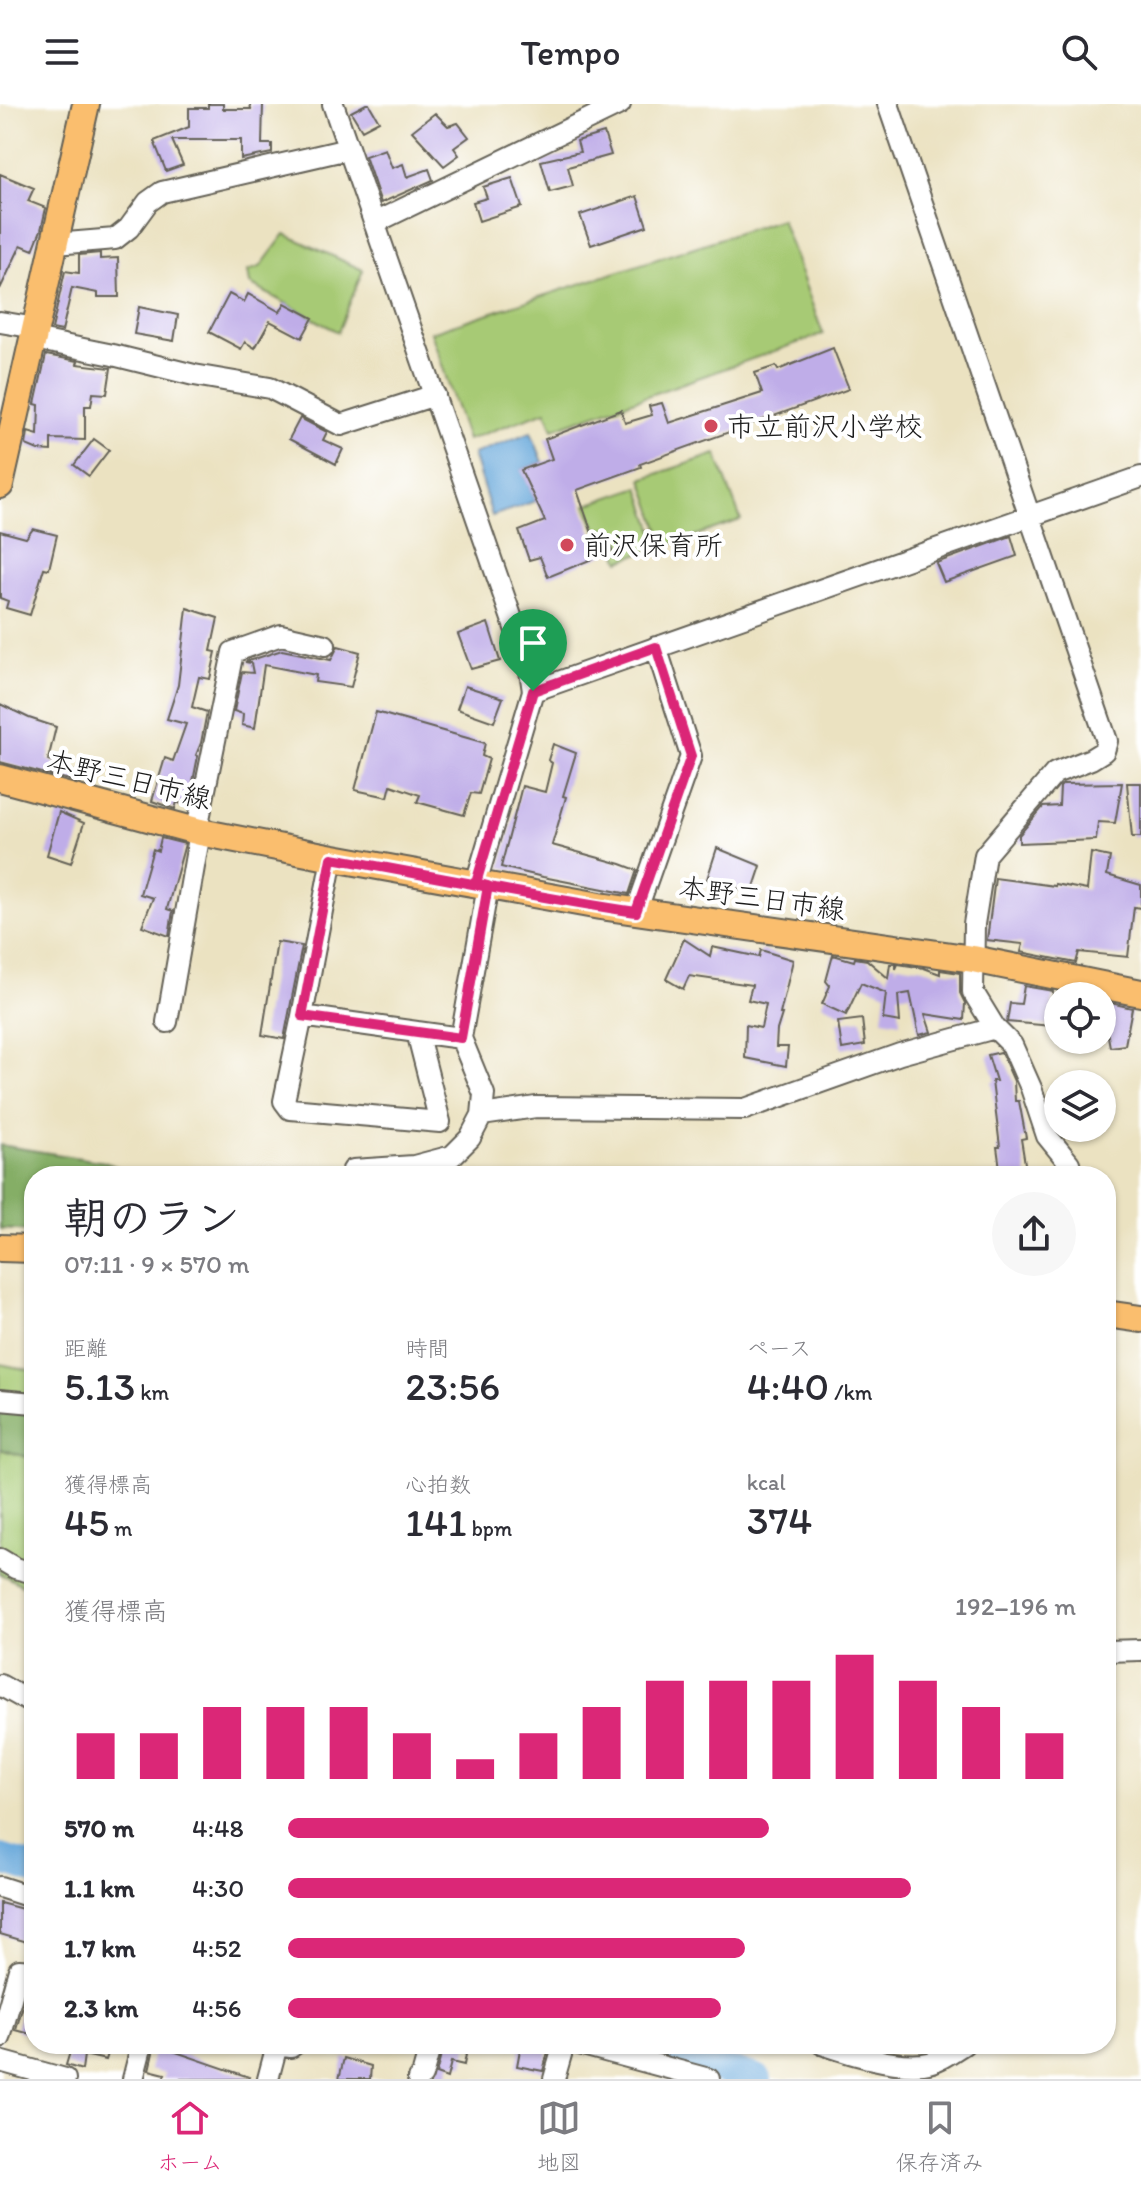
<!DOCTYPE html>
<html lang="ja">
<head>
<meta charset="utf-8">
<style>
	body { margin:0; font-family:Itim,"Klee One",sans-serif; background:#f7f7f7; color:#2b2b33; height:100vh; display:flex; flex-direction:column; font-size:30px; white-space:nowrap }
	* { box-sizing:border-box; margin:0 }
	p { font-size:26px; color:#7c7c81 }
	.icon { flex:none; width:44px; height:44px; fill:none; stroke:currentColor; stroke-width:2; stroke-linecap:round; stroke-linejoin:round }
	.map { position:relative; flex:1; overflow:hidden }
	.drawer { position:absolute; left:24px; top:1062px; width:1092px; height:888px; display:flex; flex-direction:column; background:#fff; border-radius:32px; box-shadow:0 2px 6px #0004 }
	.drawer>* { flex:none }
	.fabs { position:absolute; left:1044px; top:878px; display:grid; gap:16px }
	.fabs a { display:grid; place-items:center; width:72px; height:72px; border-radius:50%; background:#fff; box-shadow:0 2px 6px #0004; font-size:40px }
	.pin { position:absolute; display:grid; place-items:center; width:68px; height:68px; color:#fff; margin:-82px -34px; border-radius:50% 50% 50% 0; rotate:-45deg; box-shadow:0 0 8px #0007 }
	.pin .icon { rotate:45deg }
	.round { display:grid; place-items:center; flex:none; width:84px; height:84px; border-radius:42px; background:#f7f7f7 }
	.overview { display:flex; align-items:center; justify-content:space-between; height:136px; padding:0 40px }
	h1 { font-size:44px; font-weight:600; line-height:60px }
	.stats { display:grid; grid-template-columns:repeat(3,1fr); gap:12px; height:136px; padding:8px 40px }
	.stats div { display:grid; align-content:center }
	.stats b { font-size:40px; font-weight:600 }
	.stats small { font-size:22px; font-weight:400 }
	.stats p { font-size:22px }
	.chart { height:224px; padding:16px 40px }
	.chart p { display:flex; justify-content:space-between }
	.chart svg { width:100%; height:144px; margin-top:8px; stroke:#db2777; stroke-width:6 }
	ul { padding:0 40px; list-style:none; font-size:26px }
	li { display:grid; grid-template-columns:128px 96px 1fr; align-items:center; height:60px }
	li i { height:20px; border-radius:10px; background:#db2777 }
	header { display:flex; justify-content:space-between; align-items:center; height:104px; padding:0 40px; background:#fff; font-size:36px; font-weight:600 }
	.dock { display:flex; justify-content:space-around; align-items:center; height:112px; border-top:2px solid #e1e1e2; background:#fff; font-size:22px; color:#7c7c81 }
	.dock a { display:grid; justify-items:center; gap:4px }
	.dock .selected { color:#db2777 }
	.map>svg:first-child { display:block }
</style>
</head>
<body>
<header><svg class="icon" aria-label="menu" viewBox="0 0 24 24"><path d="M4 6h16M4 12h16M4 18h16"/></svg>Tempo<svg class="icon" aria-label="search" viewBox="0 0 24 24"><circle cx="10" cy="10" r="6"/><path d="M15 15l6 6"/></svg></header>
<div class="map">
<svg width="1141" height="1975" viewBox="0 0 1141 1975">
	<rect width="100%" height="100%" fill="#fff"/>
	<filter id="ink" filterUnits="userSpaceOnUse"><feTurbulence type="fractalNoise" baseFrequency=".0125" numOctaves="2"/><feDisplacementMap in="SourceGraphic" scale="16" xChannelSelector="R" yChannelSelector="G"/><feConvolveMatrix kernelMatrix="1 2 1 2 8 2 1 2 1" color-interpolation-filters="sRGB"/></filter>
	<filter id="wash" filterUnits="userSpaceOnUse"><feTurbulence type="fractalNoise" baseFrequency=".006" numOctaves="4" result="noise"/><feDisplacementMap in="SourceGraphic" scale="32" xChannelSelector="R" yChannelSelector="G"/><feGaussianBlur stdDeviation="1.8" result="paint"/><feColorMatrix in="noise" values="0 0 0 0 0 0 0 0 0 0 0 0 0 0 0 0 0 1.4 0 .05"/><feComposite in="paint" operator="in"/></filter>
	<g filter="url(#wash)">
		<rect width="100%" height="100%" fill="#ebe2c1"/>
		<path fill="#a7ca74" stroke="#627348" stroke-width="2" d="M781 115 823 230 553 325 546 307 467 336 431 228Z
			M285 130 363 166 338 228 250 180 248 167 260 163Z
			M716 350 741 416 665 442 642 375Z
			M639 383 659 442 620 457 607 424 597 427 586 401Z
			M0 1260 34 1267 31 1309 0 1310Z
			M0 1345 34 1355V1487L0 1470Z"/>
		<path fill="#85ae66" stroke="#506541" stroke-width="2" d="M0 1041 105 1058 139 1072H34V1127L0 1125Z
			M34 1309V1355L0 1345V1310Z"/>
		<path fill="#66a7da" stroke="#41627b" stroke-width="2" d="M531 328 543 358 522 366 536 397 492 412 473 350Z"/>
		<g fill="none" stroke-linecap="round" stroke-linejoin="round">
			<path stroke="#66a7da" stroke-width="30" d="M0 1755 34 1765
				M642 1940 757 1975"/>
		</g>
		<g id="blocks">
			<path fill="#bfade8" d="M208 0H223V5H251L250 0H263L262 40H272V49L241 55V36H172L183 61 166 67 154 37 189 23V4H208Z
				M366 0H369L379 17 362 26 351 8Z
				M435 9 448 22 458 19 469 33 454 44 459 51 444 62 412 27Z
				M604 29 611 51 568 63 573 82 550 88 541 57 580 48 577 37Z
				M385 45 392 64 403 60 407 73 429 65 433 76 381 99 365 52Z
				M0 70 34 84 28 97 46 104 41 126 33 146 21 141 0 185Z
				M512 74 522 103 479 117 473 98 487 94 483 83Z
				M637 92 647 122 591 141 580 111Z
				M100 149V155L118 154 119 193H98V189L72 184 62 227 52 225 65 167 79 169V151Z
				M229 190 244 198 248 190 280 208 285 199 313 214 302 234 270 217 255 244 245 238 241 245 209 228Z
				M139 203 178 211 174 237 134 230Z
				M833 244 849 285 640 360 641 363 577 386 593 432 606 428 612 447 548 473 540 453 529 456 519 427 545 417 521 366 552 355 545 335 621 306 625 319 652 311 649 302 662 299 669 319 762 289 755 269 776 262 778 266Z
				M46 251 78 257 77 260 111 264 107 290 93 289 91 302H85V336L51 335V347L38 346 26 341 28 328 38 331 39 301 35 300Z
				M300 314 327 328 323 336 343 345 336 360 289 335Z
				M94 335 109 346 89 372 74 361Z
				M33 425 57 431 49 465 44 464 30 511 6 504 8 497 0 494V427L26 434Z
				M1011 432 1017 452 944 478 936 459Z
				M187 504 218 514 211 547 216 548 210 575 199 573 192 603 207 608 201 639 196 651 198 652 188 703 177 698 175 705 152 697 165 654 173 657 186 620 167 615 178 581Z
				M488 519 500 557 471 565 458 530Z
				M338 542 360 548 351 583 315 578 316 571 264 561 255 624 242 621 243 610 234 607 242 568 253 569 251 559 245 558 282 546 331 556Z
				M465 582 503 594 494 618 457 605Z
				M0 600 29 614 56 623 48 656 80 670 77 678 0 658Z
				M376 608 485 639 482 652 489 655 479 690 471 689 464 711 417 698 420 691 391 681 388 693 355 686Z
				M553 640 576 649 563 692 566 693 552 741 621 760 637 766 629 790 543 773 501 763 522 682 545 688 552 659 548 656Z
				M1122 679 1115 719 1098 718 1096 736 1019 739V731L1043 703 1059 702 1060 683 1063 680Z
				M1127 679H1141V733H1132Z
				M59 708 84 719 71 759 47 751Z
				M161 734 185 740 167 805 173 807 169 832 142 822 153 794 140 790 153 745 158 747Z
				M717 744 761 762 752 789 707 775Z
				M1091 749 1110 753 1107 771 1141 781V804L1134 803 1128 853 1079 848 1076 859 1021 848 1023 840 987 836 995 774 1055 782V780L1087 786Z
				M684 835 710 852 712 843 759 853 761 846 793 856 780 910H782L777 926 776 943H788L786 962 745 954 746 921 761 924 766 900 748 896 752 881 689 872 683 885 666 875Z
				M277 838 302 842 284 935 262 931Z
				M833 851 854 857 855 854 867 856 888 874 890 860H896V865L898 860 924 864 940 870V866L960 869V889L965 899 964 916 925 910 931 928 919 931 910 889 898 891 900 918 883 915 886 889 861 879 846 911 822 900 830 882 826 877Z
				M1024 882 1053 887 1052 922 1007 918 1010 899 1021 900Z
				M1102 897 1132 904 1125 941 1110 943 1105 916 1102 915Z
				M862 915 865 941 842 945 838 918Z
				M1001 948 1014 977 1015 997H1019L1026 1034 1021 1035 1027 1072H1001L997 1043H1000L992 977H996L988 951Z
				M0 1799 34 1808V1840L0 1830Z
				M29 1880H34V1931L16 1926Z
				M58 1940H111L106 1956 84 1951 82 1966 66 1961 70 1948 58 1945Z
				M155 1940H169L167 1945 249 1973 248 1975H163L165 1970 149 1966Z
				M444 1940H468L464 1961 451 1958 447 1974 436 1970Z
				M521 1940 548 1948 543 1967 517 1962Z
				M344 1954 371 1962 370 1975H339Z"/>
		</g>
	</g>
	<g filter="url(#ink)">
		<use href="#blocks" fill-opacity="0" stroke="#646156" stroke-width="2"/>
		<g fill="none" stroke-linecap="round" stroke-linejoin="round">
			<defs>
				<path id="minor" d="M333 0 530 567 533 587 476 779
					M888 0 1107 637 1104 647 1091 655 1055 669 985 751 974 820 973 888 995 924 1012 941 1031 984 1047 1032 1069 1059 1073 1072
					M374 119 620 0
					M55 140 115 135 129 124 148 98 162 88 348 45
					M0 218 36 224
					M34 235 113 251 194 271 270 284 341 321 435 291
					M533 587 1141 373
					M636 808 691 652 656 543
					M302 912 417 928 440 1018 290 1005 284 997Z
					M302 912 332 754
					M167 918 200 728 199 715 233 548 281 531 325 541
					M417 928 461 934 484 990 482 1011
					M461 934 488 782
					M353 1066 414 1062 452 1052 470 1034 482 1011 536 1003 745 1005 900 950 995 924
					M0 1296 34 1299
					M0 1455 15 1464 34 1469
					M1106 1547 1141 1546
					M0 1581 34 1600
					M0 1783 34 1794
					M0 1934 19 1866 34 1867
					M579 1940 709 1975
					M822 1940C852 1950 892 1963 923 1960 939 1958 951 1948 964 1940
					M0 1957 65 1975
					M133 1975 142 1940
					M268 1975 277 1941 291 1943 295 1940
					M418 1975 422 1972 431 1940
					M554 1975 564 1940"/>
				<path id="major" d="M0 381 86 0
					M0 674 200 728 328 753 600 802 973 855 1141 889
					M0 1144 34 1145
					M1106 1210 1141 1215"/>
			</defs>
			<use href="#minor" stroke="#646156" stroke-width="24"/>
			<use href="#major" stroke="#646156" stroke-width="30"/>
			<use href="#minor" stroke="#fff" stroke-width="20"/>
			<use href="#major" stroke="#fabe6e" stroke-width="26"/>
		</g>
	</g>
	<g fill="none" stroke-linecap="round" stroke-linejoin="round" filter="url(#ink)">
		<defs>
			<path id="route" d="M533 587 476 779 488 782 461 934 302 912 332 754C433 772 534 793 636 808L691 652 656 543 533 587"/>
		</defs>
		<use href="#route" stroke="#fff" stroke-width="16"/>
		<use href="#route" stroke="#db2777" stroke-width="10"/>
	</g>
	<g fill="#d1495b" stroke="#fff" stroke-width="3">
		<circle cx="711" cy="322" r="8"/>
		<circle cx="567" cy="441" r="8"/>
	</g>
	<g text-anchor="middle" stroke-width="8" stroke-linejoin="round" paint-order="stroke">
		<g font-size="28" fill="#1c1c1c" stroke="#fff" text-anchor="start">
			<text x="727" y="332">市立前沢小学校</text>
			<text x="583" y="451">前沢保育所</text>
		</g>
		<g font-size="28" fill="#1c1c1c" stroke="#fff">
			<text transform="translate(129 675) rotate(14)" y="10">本野三日市線</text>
			<text transform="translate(762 794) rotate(8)" y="10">本野三日市線</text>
		</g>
	</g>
</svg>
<div class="fabs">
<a><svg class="icon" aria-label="locate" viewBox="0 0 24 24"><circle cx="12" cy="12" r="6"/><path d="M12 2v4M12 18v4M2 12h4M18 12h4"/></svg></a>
<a><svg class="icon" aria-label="layers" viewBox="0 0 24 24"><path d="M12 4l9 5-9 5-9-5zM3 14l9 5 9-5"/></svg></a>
</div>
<div class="pin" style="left:533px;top:587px;background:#1e9e55"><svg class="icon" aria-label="arrive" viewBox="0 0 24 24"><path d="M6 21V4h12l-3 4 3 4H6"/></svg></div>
<section class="drawer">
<div class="overview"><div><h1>朝のラン</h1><p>07:11 · 9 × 570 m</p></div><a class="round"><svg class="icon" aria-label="share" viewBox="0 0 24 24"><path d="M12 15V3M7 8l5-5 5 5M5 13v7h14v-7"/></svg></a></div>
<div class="stats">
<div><p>距離</p><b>5.13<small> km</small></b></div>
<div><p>時間</p><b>23:56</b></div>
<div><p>ペース</p><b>4:40<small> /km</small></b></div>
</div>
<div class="stats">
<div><p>獲得標高</p><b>45<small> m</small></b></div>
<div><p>心拍数</p><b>141<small> bpm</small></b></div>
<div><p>kcal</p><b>374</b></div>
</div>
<div class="chart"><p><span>獲得標高</span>192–196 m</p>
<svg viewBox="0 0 160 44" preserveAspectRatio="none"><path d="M5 44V30M15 44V30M25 44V22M35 44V22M45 44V22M55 44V30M65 44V38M75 44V30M85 44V22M95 44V14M105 44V14M115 44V14M125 44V6M135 44V14M145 44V22M155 44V30"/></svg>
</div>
<ul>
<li><b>570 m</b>4:48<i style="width:61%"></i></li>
<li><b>1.1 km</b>4:30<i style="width:79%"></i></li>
<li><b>1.7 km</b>4:52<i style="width:58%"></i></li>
<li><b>2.3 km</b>4:56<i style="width:55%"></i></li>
</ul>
</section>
</div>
<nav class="dock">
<a class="selected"><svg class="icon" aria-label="home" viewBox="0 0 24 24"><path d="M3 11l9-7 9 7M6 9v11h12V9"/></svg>ホーム</a>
<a><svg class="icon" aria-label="map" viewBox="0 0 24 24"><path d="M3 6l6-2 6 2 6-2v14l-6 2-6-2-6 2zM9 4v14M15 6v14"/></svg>地図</a>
<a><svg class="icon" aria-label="saved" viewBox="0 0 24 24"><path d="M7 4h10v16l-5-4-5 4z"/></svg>保存済み</a>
</nav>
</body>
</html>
